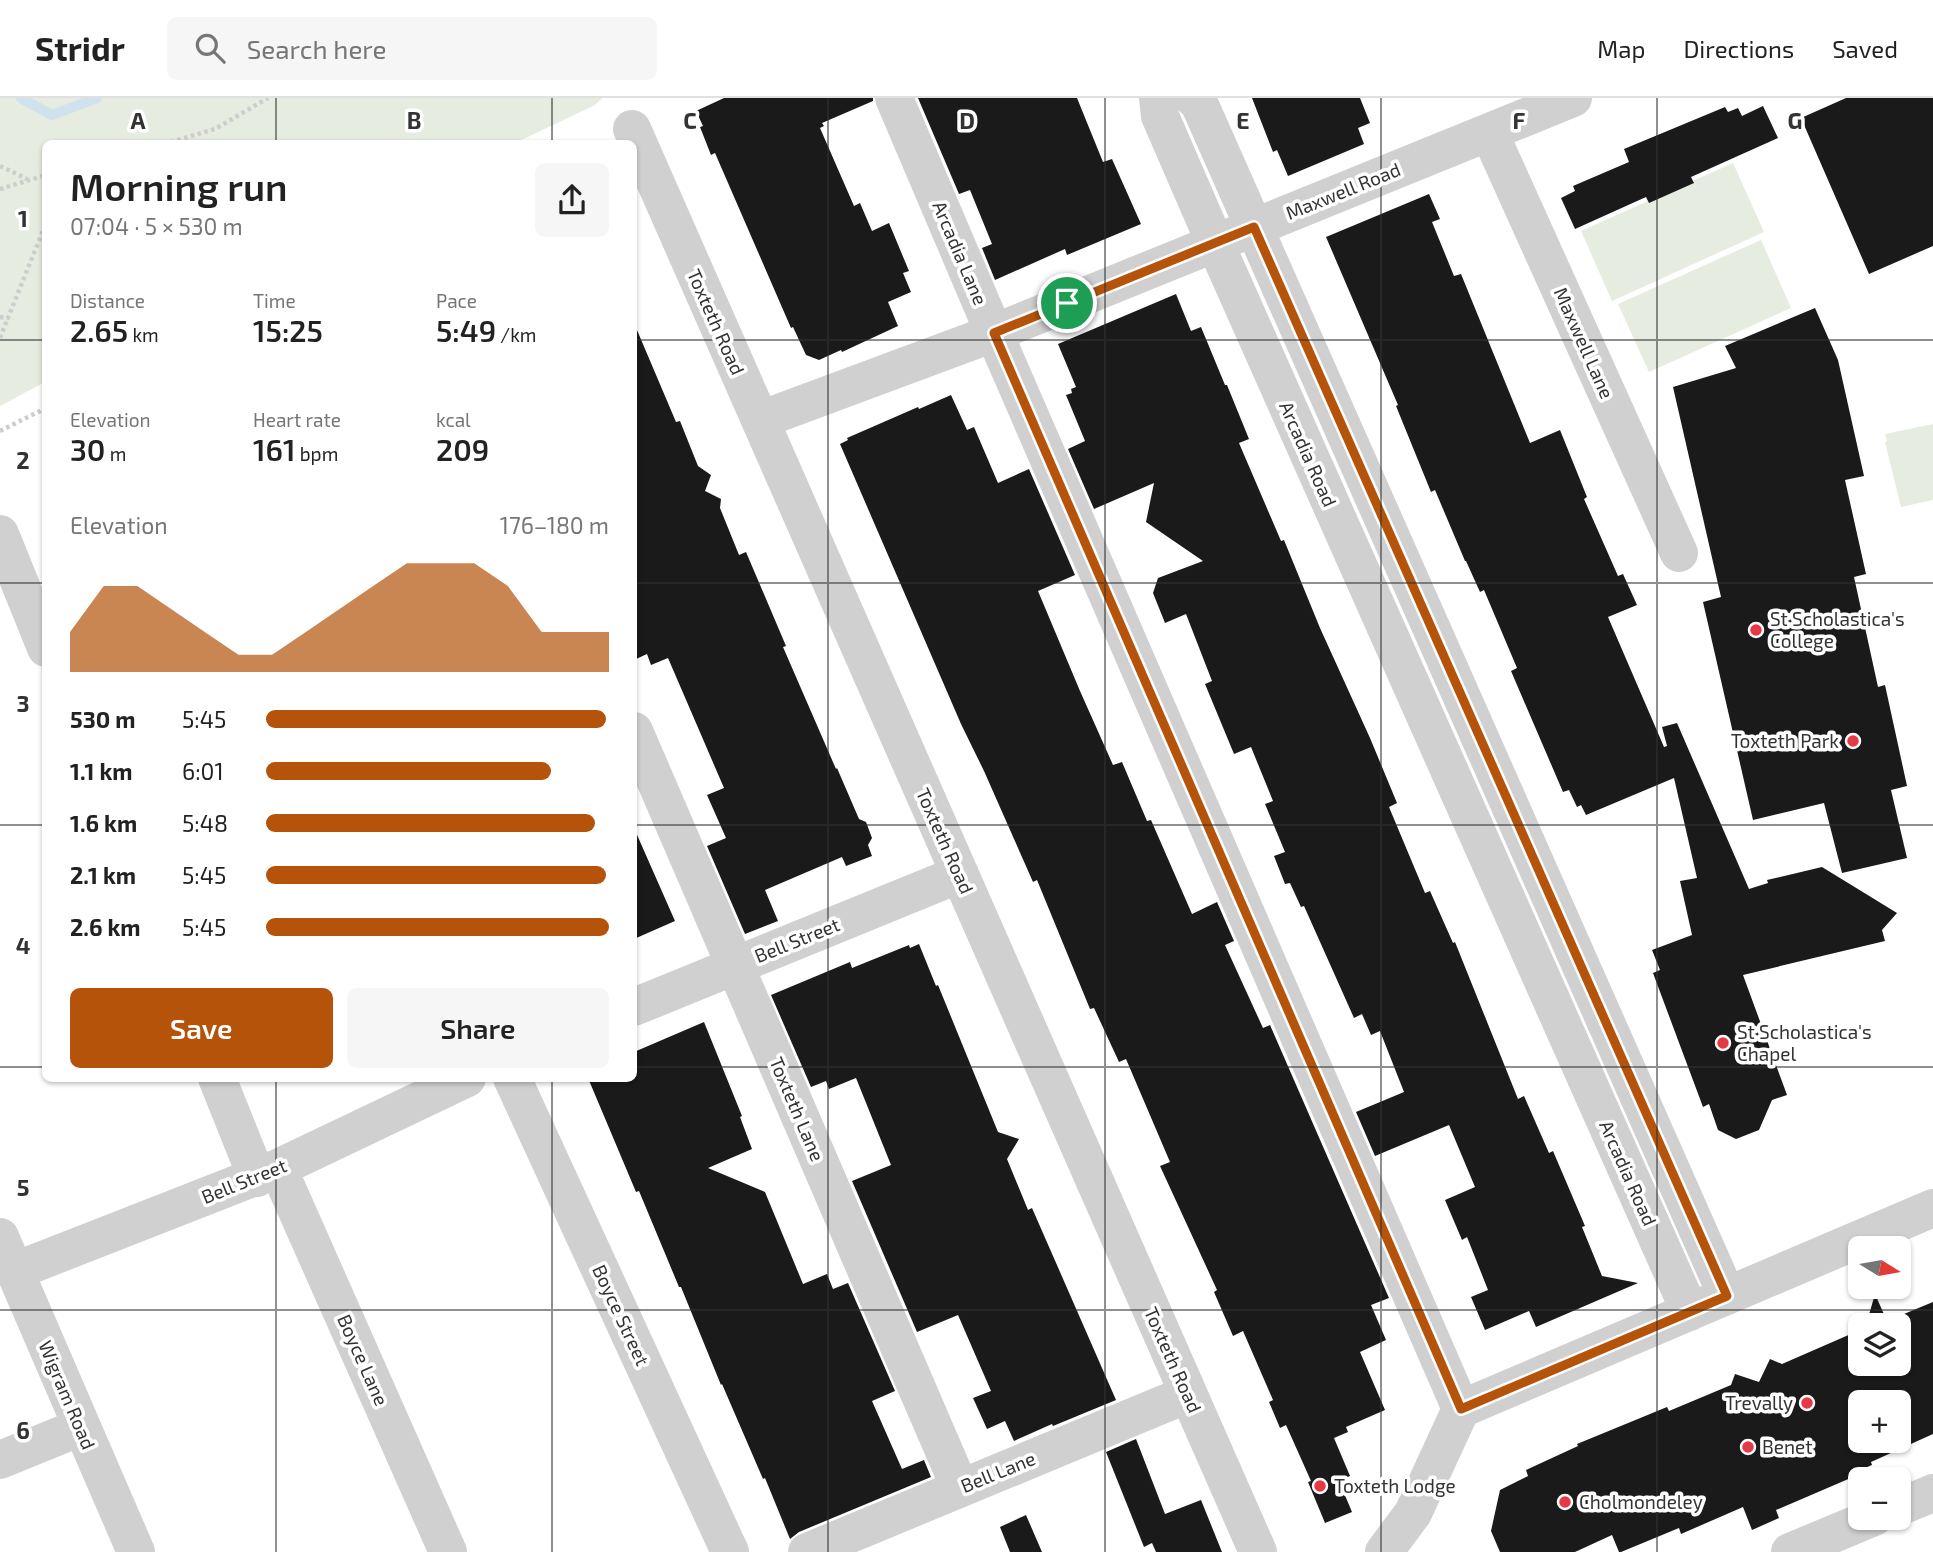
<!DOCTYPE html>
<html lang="en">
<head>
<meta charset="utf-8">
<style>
	body { margin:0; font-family:"Exo 2",sans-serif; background:#f6f6f6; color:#222; height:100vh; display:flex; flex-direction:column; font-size:26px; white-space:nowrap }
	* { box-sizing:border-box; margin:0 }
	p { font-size:23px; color:#767676 }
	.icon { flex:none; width:38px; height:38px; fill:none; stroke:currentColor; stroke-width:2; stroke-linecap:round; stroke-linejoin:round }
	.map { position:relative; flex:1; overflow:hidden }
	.sheet { position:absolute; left:42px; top:42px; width:595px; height:942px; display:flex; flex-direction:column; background:#fff; border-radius:10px; box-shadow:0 2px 5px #0004 }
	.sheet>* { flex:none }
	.needle { width:46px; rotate:101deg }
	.fabs { position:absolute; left:1848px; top:1138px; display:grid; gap:14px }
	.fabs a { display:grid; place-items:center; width:63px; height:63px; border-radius:10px; background:#fff; box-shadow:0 2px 5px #0004; font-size:35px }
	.pin { position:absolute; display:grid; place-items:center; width:60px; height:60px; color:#fff; margin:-30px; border:4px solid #fff; border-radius:50%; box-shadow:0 2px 7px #0007 }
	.round { display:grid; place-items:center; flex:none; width:74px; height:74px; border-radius:10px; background:#f6f6f6 }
	.headline { display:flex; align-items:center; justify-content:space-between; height:119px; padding:0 28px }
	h1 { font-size:38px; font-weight:600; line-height:52px }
	.figures { display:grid; grid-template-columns:repeat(3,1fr); gap:10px; height:119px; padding:7px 28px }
	.figures div { display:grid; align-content:center }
	.figures b { font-size:30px; font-weight:600 }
	.figures small { font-size:19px; font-weight:400 }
	.figures p { font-size:19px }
	.chart { height:196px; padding:14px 28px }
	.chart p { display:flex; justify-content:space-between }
	.chart svg { width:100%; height:126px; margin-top:7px; fill:#b45309; opacity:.7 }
	.primary-button { display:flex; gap:14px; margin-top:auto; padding:14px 28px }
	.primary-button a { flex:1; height:80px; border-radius:10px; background:#b45309; color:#fff; font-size:28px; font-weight:600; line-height:80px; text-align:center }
	.primary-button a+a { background:#f6f6f6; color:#222 }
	ul { padding:0 28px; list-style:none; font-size:23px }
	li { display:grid; grid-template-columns:112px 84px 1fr; align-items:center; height:52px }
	li i { height:18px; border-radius:9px; background:#b45309 }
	header { display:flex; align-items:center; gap:42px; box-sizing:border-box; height:98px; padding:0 35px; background:#fff; border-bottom:2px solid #e0e0e0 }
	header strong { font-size:33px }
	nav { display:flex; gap:38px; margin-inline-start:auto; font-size:24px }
	.search { width:490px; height:63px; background:#f6f6f6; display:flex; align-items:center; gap:18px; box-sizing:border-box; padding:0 24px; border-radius:10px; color:#767676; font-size:26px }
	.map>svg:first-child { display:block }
</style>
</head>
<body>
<header>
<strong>Stridr</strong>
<div class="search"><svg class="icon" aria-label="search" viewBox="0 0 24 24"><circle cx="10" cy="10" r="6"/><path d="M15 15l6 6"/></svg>Search here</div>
<nav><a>Map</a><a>Directions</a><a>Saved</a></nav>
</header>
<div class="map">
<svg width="1933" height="1454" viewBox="0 0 1933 1454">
	<rect width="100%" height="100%" fill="#fff"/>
	<path fill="#e6ecdf" d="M0 0H602L595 7 515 45 46 46 45 284 0 308Z
		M1733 65 1764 134 1612 203 1581 133Z
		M1761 142 1791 210 1649 274 1618 206Z
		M1933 326V402L1901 409 1885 344 1887 343 1885 336Z"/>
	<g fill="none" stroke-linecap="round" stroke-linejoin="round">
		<path stroke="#cfe2ee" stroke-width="10" d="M21 0 52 17 97 0"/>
	</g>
	<path fill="#1a1a1a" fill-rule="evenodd" d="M724 0H873V3L822 25 824 28 820 30 854 108 860 105 872 133 889 125 909 173 903 175 911 194 888 204 898 228 842 254 841 252 819 262 806 257 793 229 791 230 715 55 711 57 700 29 703 28 696 13Z
		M918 0H1077L1103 64 1112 61 1141 126 1067 157 1065 151 995 182 982 150 992 146 970 92 959 96Z
		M1252 0H1360L1370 25 1358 30 1364 46 1288 78 1277 52 1273 54Z
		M1846 0H1933V148L1869 176 1801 20Z
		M1763 8 1778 40 1691 79 1694 85 1649 105 1646 99 1575 131 1561 100 1575 93 1573 88 1629 64 1624 51 1725 9 1728 14 1738 10 1742 18Z
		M1429 96 1440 121 1432 124 1454 178 1461 176 1530 345 1560 332 1587 399 1584 401 1618 478 1623 476 1637 507 1608 519 1664 649 1667 648 1662 629 1677 625 1749 791 1768 785 1767 782 1822 769 1897 815 1882 832 1885 843 1743 877 1787 997 1772 1002 1759 1032 1736 1041 1718 1032 1709 1006 1703 1009 1653 875 1660 872 1652 852 1692 837 1680 783 1697 780 1674 680 1586 717 1581 707 1577 709 1569 692 1563 694 1511 573 1517 570 1484 492 1480 494 1466 463H1465L1435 392 1431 394 1396 308 1398 307 1326 139Z
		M1176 196 1191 233 1201 229 1225 287H1227L1249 341 1239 345 1281 443 1284 442 1320 530 1370 640 1397 705 1389 709 1425 795 1430 793 1453 845 1455 844 1518 1001 1524 998 1549 1055 1553 1053 1585 1128 1582 1129 1602 1178 1638 1185 1536 1229 1529 1213 1485 1232 1471 1199 1488 1192 1467 1139 1462 1142 1445 1102 1475 1089 1449 1027 1375 1058 1356 1014 1404 994 1380 933 1371 937 1362 916 1354 920 1304 808 1301 809 1290 785 1285 786 1274 758 1285 754 1265 706 1273 703 1251 649 1234 656 1205 586 1212 583 1186 516 1165 525 1153 495 1158 480 1203 463 1146 424 1154 385 1094 411 1068 351 1085 343 1066 297 1072 295 1071 291 1076 289 1058 246Z
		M1815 210 1838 262 1864 378 1845 382 1866 476 1854 479 1878 589 1885 587 1907 688 1891 692 1907 760 1842 775 1824 705 1753 722 1703 504 1721 499 1673 289 1736 270 1725 248Z
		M634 225 676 324 680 323 698 368 711 377 705 393 721 401 720 410 739 457 746 454 786 548 783 549 836 671 837 670 859 721 866 724 872 740 868 747 872 758 846 768 842 759 765 792 778 823 745 836 707 748 726 740 707 697 724 690 668 560 651 567 647 556 634 562Z
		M951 297 967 332 974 329 998 385 1029 371 1075 477 1038 493 1080 593 1113 667 1122 664 1147 723 1151 722 1192 816 1217 804 1234 843 1225 847 1263 930 1270 927 1389 1200 1371 1207 1386 1242 1360 1254 1385 1312 1346 1329 1348 1334 1334 1340 1350 1378 1339 1383 1352 1414 1325 1425 1308 1384 1311 1383 1286 1327 1280 1330 1269 1304 1273 1302 1243 1233 1233 1238 1214 1194 1217 1192 1160 1068 1170 1064 1126 961 1119 964 1094 910 1090 911 1037 782 1033 784 984 673 961 626 840 346 848 342 847 340 918 309 919 311Z
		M634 730 675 823 634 841Z
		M919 846 936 888 938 887 998 1034 1019 1041 1007 1061 1028 1112 1032 1110 1116 1302 1053 1328 1052 1326 1014 1343 1005 1323 987 1331 973 1300 991 1293 958 1217 917 1234 852 1083 891 1067 856 980 829 991 826 983 811 989 771 897 850 864 852 870 909 847 910 850Z
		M704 924 742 1018 740 1019 752 1051 708 1070 765 1094 803 1186 827 1176 833 1191 848 1185 895 1293 872 1303 902 1371 924 1362 931 1379 799 1434 790 1441 765 1380 763 1381 722 1286 721 1287 681 1189H679L639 1093 636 1094 588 980H634V954Z
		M1875 1196 1887 1223 1933 1204V1336L1871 1364 1872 1367 1860 1372V1376L1776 1412 1779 1420 1752 1432 1743 1409 1681 1436 1679 1430 1621 1454H1619L1612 1437 1575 1454H1500L1491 1433 1500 1392 1528 1378 1526 1372 1578 1348 1577 1346 1667 1309 1669 1313 1731 1287 1735 1276 1759 1284 1770 1261 1782 1266 1860 1232V1265H1899V1227H1866ZM1860 1304H1899V1342H1860Z
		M1136 1341 1165 1416 1201 1402 1222 1454H1156L1152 1445 1144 1449 1106 1354Z
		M1026 1417 1042 1454H1010L1000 1429Z"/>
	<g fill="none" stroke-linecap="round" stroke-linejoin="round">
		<path stroke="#cdcdcd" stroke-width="4.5" stroke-dasharray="3.5 3.5" stroke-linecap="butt" d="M164 46 215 31 268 0
			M0 68 27 81
			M0 91 46 77
			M0 219 8 220 46 125
			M0 240 8 220
			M0 333 46 310"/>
		<path stroke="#d0d0d0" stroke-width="38" d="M894 0 994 235 1461 1311
			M1158 0 1160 18 1215 145 1690 1214
			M1193 0 1199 5 1727 1198
			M632 31 1258 1454
			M1489 34 1679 455
			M760 322 994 235 1573 0
			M0 436 46 550
			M634 633 960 1390
			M634 909 960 776
			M217 980 257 1080
			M512 980 730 1454
			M278 1070 448 1454
			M0 1139 136 1454
			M15 1173 278 1070 467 980
			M0 1362 81 1329
			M1899 1409 1933 1395
			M807 1454 1188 1296
			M1384 1454 1413 1415 1461 1311 1933 1110
			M1790 1454 1874 1419"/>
	</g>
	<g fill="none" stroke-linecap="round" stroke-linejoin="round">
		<defs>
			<path id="route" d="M1254 129 1727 1198 1461 1311 994 235Z"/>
		</defs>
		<use href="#route" stroke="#fff" stroke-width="14"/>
		<use href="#route" stroke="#b45309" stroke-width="9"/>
	</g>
	<path fill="none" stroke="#333" stroke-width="2" stroke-opacity="0.55" d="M276 0V46M552 0V46M828 0V1454M1105 0V1454M1381 0V1454M1657 0V1454M0 242H46M634 242H1933M0 485H46M634 485H1933M0 727H46M634 727H1933M0 969H46M634 969H1933M276 980V1454M552 980V1454M0 1212H1933"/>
	<g fill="#e63946" stroke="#fff" stroke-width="2.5">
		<circle cx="1756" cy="532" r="7"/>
		<circle cx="1853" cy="643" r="7"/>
		<circle cx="1723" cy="945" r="7"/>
		<circle cx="1807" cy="1305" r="7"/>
		<circle cx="1748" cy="1349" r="7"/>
		<circle cx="1320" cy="1388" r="7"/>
		<circle cx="1565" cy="1404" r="7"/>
	</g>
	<g text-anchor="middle" stroke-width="7" stroke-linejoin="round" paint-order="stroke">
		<g font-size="19" fill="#333" stroke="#fff">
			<text transform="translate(1343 93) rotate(-22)" y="7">Maxwell Road</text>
			<text transform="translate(960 155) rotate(67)" y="7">Arcadia Lane</text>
			<text transform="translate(716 224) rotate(66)" y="7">Toxteth Road</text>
			<text transform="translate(1584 245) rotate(66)" y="7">Maxwell Lane</text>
			<text transform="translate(1308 356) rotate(66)" y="7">Arcadia Road</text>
			<text transform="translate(945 743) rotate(66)" y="7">Toxteth Road</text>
			<text transform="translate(797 842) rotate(-22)" y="7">Bell Street</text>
			<text transform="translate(797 1011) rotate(67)" y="7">Toxteth Lane</text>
			<text transform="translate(1628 1075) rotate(66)" y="7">Arcadia Road</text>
			<text transform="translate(244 1083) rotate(-22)" y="7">Bell Street</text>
			<text transform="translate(621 1217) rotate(65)" y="7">Boyce Street</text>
			<text transform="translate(363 1262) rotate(66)" y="7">Boyce Lane</text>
			<text transform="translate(1173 1262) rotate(66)" y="7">Toxteth Road</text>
			<text transform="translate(67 1297) rotate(67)" y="7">Wigram Road</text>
			<text transform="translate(998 1374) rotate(-22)" y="7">Bell Lane</text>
		</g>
		<g font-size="19" fill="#333" stroke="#fff" text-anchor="start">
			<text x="1770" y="528">St Scholastica's<tspan x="1770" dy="22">College</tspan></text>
			<text x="1839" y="650" text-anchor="end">Toxteth Park</text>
			<text x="1737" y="941">St Scholastica's<tspan x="1737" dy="22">Chapel</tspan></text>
			<text x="1793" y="1312" text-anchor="end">Trevally</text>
			<text x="1762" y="1356">Benet</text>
			<text x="1334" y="1395">Toxteth Lodge</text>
			<text x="1579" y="1411">Cholmondeley</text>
		</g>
	</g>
	<g font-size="23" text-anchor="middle" font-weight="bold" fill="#333" stroke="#fff" stroke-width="7" stroke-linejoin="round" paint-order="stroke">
		<text x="138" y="31">A</text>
		<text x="414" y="31">B</text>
		<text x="690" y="31">C</text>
		<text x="967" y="31">D</text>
		<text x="1243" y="31">E</text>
		<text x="1519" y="31">F</text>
		<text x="1795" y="31">G</text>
		<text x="23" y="129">1</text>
		<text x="23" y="371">2</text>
		<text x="23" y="614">3</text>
		<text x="23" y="856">4</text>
		<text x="23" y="1098">5</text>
		<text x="23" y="1341">6</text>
	</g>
</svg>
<div class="fabs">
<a><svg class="needle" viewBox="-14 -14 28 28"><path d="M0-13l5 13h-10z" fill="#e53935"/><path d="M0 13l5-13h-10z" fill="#767676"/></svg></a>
<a><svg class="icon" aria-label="layers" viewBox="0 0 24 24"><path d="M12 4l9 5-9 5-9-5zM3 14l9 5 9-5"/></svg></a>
<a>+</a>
<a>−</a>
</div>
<div class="pin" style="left:1067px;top:205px;background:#1e9e55"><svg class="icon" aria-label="arrive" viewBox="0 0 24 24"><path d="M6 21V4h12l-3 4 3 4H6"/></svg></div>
<section class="sheet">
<div class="headline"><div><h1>Morning run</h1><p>07:04 · 5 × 530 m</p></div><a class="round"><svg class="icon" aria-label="share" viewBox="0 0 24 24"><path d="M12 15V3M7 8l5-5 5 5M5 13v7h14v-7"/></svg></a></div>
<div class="figures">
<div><p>Distance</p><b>2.65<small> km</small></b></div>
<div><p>Time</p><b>15:25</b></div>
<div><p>Pace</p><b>5:49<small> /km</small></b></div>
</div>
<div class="figures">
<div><p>Elevation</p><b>30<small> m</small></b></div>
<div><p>Heart rate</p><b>161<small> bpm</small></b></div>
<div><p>kcal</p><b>209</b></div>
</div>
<div class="chart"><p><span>Elevation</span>176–180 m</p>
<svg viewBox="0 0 160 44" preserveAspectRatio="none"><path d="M0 44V30L10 14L20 14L30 22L40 30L50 38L60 38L70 30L80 22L90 14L100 6L110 6L120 6L130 14L140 30L150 30L160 30V44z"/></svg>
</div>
<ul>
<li><b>530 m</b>5:45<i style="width:99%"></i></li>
<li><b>1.1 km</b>6:01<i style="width:83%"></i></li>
<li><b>1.6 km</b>5:48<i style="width:96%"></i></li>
<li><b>2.1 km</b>5:45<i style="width:99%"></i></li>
<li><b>2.6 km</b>5:45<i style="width:100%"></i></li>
</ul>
<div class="primary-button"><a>Save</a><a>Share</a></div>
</section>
</div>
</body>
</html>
